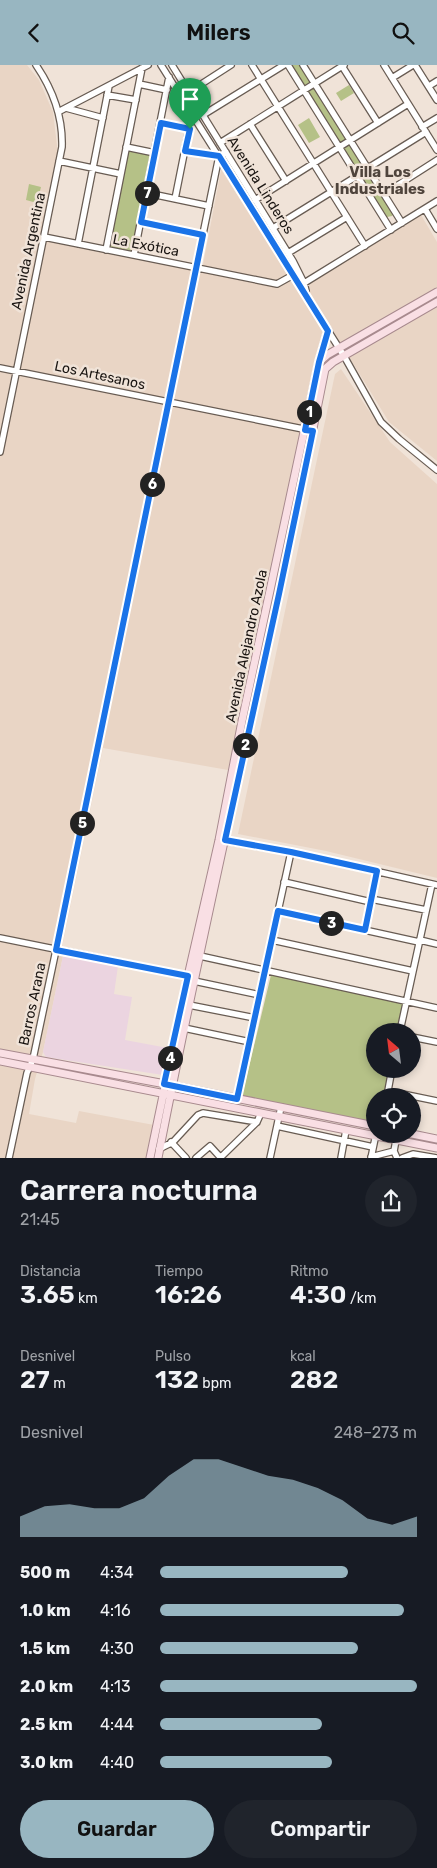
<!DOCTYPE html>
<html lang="es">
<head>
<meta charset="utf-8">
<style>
	body { margin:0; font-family:Rubik,sans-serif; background:#20242c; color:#f1f3f6; height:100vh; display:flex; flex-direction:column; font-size:19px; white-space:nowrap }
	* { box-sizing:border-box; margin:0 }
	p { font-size:16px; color:#9ea1a6 }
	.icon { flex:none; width:28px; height:28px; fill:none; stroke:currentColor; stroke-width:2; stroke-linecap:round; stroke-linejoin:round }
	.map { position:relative; height:1093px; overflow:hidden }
	.side { display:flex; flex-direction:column; background:#171b24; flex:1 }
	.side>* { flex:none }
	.needle { width:32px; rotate:332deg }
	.controls { position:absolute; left:366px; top:958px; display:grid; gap:10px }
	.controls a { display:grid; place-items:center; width:55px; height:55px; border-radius:50%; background:#171b24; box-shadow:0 2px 8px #0003; font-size:25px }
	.pin { position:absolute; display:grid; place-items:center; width:42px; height:42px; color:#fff; margin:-51px -21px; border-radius:50% 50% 50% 0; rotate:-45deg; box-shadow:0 0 5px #0007 }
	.pin .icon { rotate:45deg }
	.km { position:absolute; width:25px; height:25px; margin:-12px; border-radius:50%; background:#222; color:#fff; font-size:14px; line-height:25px; text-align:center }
	.round { display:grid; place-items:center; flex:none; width:52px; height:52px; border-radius:26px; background:#20242c }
	.head { display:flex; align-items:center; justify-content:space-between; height:85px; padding:0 20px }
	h1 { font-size:28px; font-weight:600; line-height:38px }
	.stats { display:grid; grid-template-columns:repeat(3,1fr); gap:8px; height:85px; padding:5px 20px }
	.stats div { display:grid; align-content:center }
	.stats b { font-size:25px; font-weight:600 }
	.stats small { font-size:14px; font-weight:400 }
	.stats p { font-size:14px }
	.chart { height:140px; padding:10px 20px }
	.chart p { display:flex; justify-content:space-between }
	.chart svg { width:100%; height:90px; margin-top:5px; fill:#98b6c1; opacity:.7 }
	.button { display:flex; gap:10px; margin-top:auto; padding:10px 20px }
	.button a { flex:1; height:58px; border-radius:30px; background:#98b6c1; color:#111; font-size:20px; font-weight:600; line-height:58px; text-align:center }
	.button a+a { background:#20242c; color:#f1f3f6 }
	ul { padding:0 20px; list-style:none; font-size:16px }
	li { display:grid; grid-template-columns:80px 60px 1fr; align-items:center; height:38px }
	li i { height:12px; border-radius:6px; background:#98b6c1 }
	header { display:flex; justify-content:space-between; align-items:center; height:65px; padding:0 20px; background:#98b6c1; color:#111; font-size:22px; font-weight:600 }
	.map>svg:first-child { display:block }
</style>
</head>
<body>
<header><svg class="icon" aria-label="back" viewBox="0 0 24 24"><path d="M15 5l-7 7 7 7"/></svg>Milers<svg class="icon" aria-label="search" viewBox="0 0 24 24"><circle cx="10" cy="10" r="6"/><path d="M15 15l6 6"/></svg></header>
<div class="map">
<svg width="437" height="1093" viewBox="0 0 437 1093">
	<rect width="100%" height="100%" fill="#f0e3d8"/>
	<path fill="#e9d5c5" d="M0 0H27L39 15 53 47 58 89 41 174 202 205 222 100 323 263 228 705 103 683 62 882 63 891 43 987 35 1014 29 1049 76 1058 79 1046 154 1060 147 1093H0Z
		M421 150 437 177V396L389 357 308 225 310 213Z
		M341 304 390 377 437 419V813L326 786 238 769 335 309Z"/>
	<path fill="#ebd4e0" d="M65 890 118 901 114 929 132 932 125 975 168 983 163 1010 46 992 43 987 63 891Z"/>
	<path fill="#b5c187" d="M290 0H300L394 148 392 151 387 152Z
		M349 20 354 28 341 36 336 28Z
		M309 53 320 72 309 78 298 60Z
		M128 84 153 89 133 187 108 182Z
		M29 119 41 122 37 138 26 135Z
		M271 910 405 938 399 966H375V1004H391L385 1031H375V1057L242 1031Z"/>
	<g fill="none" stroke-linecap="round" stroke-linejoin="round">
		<defs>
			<path id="minor" d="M161 0 344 291 381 357 399 374 437 405
				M172 0 293 196 304 218 306 226
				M252 0 365 181
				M288 0 391 165
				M303 0 402 158
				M384 0 437 85
				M415 0 437 35
				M342 1 378 58
				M392 13 413 0
				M139 19 167 25
				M429 21 437 16
				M189 27 231 0
				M107 30 136 35
				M66 43 103 53
				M58 47 148 0
				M203 50 284 0
				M161 58 190 64
				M250 59 286 116
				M422 62 437 53
				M220 78 344 0
				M126 82 155 88
				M185 86 219 91
				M59 96 121 109
				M368 103 426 67
				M147 128 209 141
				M384 129 437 95
				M175 134 192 49
				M255 135 408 39
				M425 144 437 164
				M141 157 203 170
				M273 163 357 111
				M44 172 277 219 295 209
				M78 179 109 21
				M106 185 142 3
				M288 188 347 152
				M134 190 169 12
				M301 220 437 136
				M0 303 313 366
				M0 387 62 82C63 52 53 25 36 0
				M221 775 291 787 437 820
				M284 817 371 837
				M371 834 426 845
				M278 846 419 877
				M365 865 377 806
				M0 873 188 911
				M272 875 413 906
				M420 875 437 879
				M200 891 437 943
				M194 916 260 930
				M189 940 255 953
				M184 963 250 977
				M400 966 432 819
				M412 972 437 977
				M388 1026 437 1036
				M387 1031 392 1004
				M237 1034 291 787
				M277 1061 373 1082
				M396 1075 394 1086 397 1093
				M171 1077 186 1093
				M159 1084 173 1077 198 1050 203 1048 257 1057
				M371 1092 394 1086
				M9 1093 27 1008 33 994 56 885 219 91 226 87
				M196 1093 210 1081 221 1093
				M220 1093 257 1057 261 1048
				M270 1093 281 1042
				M341 1093 346 1065
				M371 1093 376 1069
				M402 1093 413 1089 437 1093"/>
			<path id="major" d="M319 297 327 290 437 227
				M0 988 160 1018 375 1061
				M0 996 437 1083
				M412 1069 437 1074
				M150 1093 188 911 219 775 242 656 319 297 328 265
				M158 1093C209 829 273 568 325 304L333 297 437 237"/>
		</defs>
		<use href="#minor" stroke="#685c53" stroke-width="8"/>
		<use href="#major" stroke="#a88a8e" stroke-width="9"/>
		<use href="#minor" stroke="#fff" stroke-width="5.5"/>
		<use href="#major" stroke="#f9dfe4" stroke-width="7"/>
	</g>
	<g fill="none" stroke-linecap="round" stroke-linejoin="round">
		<defs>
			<path id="route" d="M161 58 190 64 185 86 219 91 328 266 319 297 305 365 313 366 279 529 225 775 291 787 377 806 365 865 278 846 237 1034 164 1019 188 911 56 885 203 170 141 157Z"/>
		</defs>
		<use href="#route" stroke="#fff" stroke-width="10"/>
		<use href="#route" stroke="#1a73e8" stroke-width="6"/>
	</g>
	<g text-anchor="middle" stroke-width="5" stroke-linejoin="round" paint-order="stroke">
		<g font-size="14" fill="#191411" stroke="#f0e3d8">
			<text transform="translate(261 120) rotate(58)" y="5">Avenida Linderos</text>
			<text transform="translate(146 180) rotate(11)" y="5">La Exótica</text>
			<text transform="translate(28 186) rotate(-78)" y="5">Avenida Argentina</text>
			<text transform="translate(100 310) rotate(12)" y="5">Los Artesanos</text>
			<text transform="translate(246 581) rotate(-78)" y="5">Avenida Alejandro Azola</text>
			<text transform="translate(32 939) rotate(-78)" y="5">Barros Arana</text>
		</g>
		<g font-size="15" font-weight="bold" fill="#4f443c" stroke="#f0e3d8">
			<text x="380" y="112">Villa Los<tspan x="380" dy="17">Industriales</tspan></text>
		</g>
	</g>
</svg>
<div class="controls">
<a><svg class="needle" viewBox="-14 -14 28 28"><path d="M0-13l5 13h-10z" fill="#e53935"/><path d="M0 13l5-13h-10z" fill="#9ea1a6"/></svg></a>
<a><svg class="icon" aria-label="locate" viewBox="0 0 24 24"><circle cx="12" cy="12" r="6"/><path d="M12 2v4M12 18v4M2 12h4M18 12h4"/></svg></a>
</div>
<div class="pin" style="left:190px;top:64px;background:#1e9e55"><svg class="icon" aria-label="arrive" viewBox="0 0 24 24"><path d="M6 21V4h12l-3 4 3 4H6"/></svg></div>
<b class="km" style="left:309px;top:347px">1</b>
<b class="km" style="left:245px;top:680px">2</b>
<b class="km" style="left:331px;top:858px">3</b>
<b class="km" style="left:170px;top:993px">4</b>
<b class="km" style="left:82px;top:758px">5</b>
<b class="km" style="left:152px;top:419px">6</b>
<b class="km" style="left:147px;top:128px">7</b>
</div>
<section class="side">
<div class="head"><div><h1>Carrera nocturna</h1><p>21:45</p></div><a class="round"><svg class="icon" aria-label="share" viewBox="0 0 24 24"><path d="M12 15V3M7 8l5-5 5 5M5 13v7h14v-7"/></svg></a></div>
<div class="stats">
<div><p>Distancia</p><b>3.65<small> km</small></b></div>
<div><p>Tiempo</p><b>16:26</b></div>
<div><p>Ritmo</p><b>4:30<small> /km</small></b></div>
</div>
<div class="stats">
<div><p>Desnivel</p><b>27<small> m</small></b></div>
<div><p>Pulso</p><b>132<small> bpm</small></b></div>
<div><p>kcal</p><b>282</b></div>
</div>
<div class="chart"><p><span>Desnivel</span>248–273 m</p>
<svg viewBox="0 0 160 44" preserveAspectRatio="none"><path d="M0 44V34L10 29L20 28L30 30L40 30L50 25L60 14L70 6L80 6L90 10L100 14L110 16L120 20L130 26L140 35L150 38L160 34V44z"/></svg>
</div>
<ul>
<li><b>500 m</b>4:34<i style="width:73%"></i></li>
<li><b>1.0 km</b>4:16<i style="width:95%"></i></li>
<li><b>1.5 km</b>4:30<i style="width:77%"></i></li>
<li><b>2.0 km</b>4:13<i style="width:100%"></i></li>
<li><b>2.5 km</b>4:44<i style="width:63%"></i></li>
<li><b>3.0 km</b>4:40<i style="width:67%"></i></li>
</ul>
<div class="button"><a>Guardar</a><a>Compartir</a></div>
</section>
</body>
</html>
